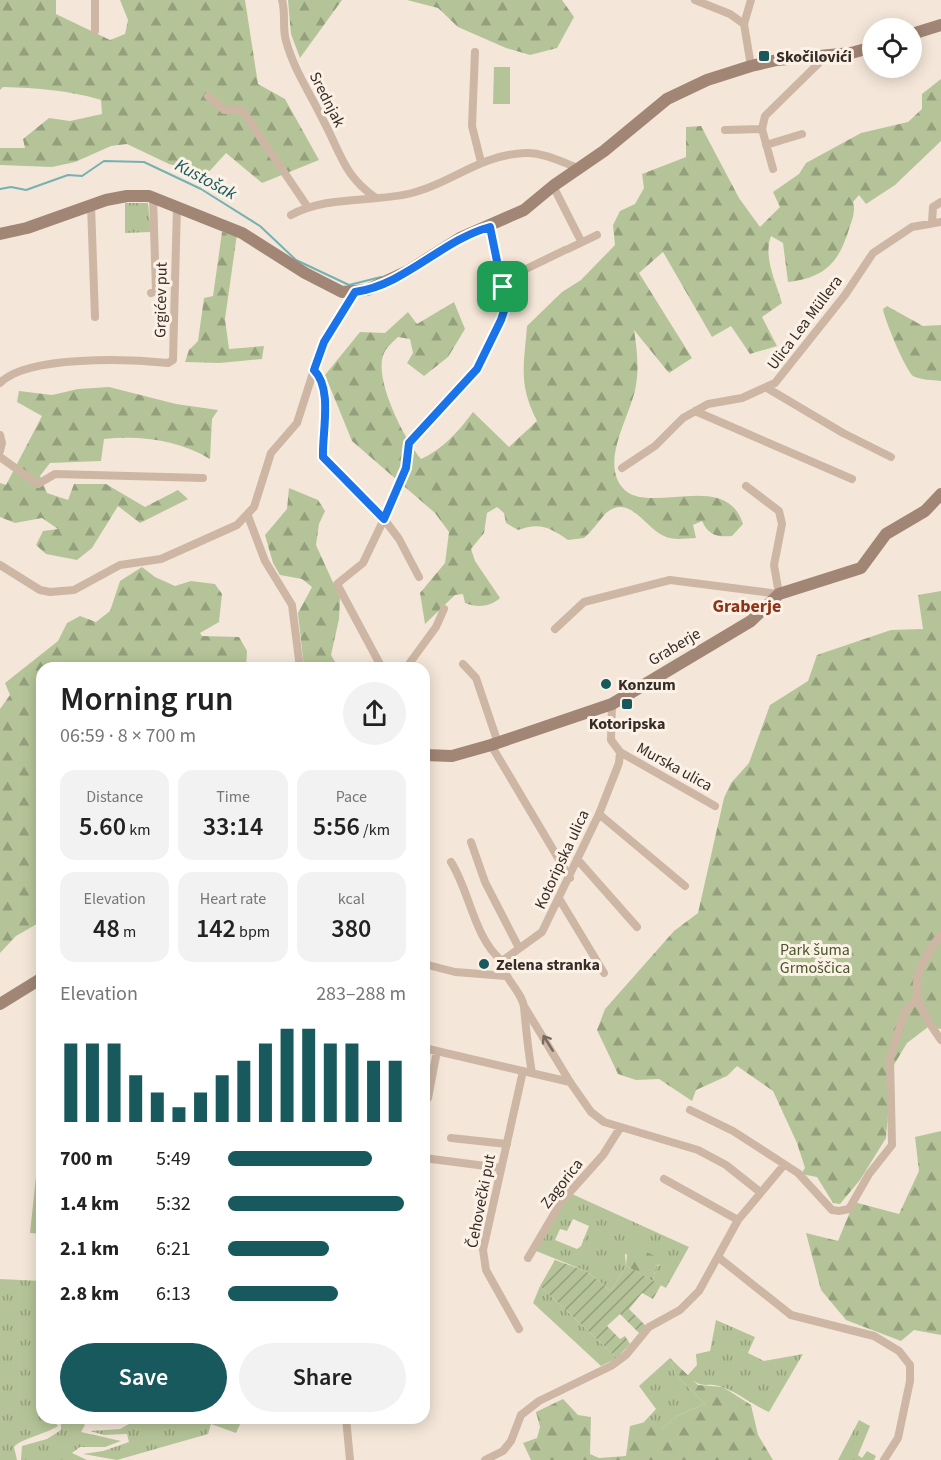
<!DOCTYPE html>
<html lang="en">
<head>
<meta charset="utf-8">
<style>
	body { margin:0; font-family:"Source Sans 3",sans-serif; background:#f2f2f2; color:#222; height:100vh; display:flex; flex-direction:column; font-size:22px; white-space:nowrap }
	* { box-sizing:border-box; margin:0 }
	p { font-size:20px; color:#767676 }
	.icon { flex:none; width:33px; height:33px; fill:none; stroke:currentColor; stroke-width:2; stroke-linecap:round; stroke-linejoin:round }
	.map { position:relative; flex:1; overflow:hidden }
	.panel { position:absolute; left:36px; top:662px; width:394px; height:762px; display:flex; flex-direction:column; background:#fff; border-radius:18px; box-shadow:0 3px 15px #0003 }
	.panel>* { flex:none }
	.tools { position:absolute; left:862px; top:18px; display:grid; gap:12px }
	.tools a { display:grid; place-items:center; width:60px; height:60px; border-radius:50%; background:#fff; box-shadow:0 3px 15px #0003; font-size:30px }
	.pin { position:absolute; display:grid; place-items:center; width:51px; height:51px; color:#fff; margin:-26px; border-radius:12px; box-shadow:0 3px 9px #0006 }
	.round { display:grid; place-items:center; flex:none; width:63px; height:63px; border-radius:32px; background:#f2f2f2 }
	.summary { display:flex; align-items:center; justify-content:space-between; height:102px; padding:0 24px }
	h1 { font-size:33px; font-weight:600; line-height:45px }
	.stats { display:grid; grid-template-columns:repeat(3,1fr); gap:9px; height:102px; padding:6px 24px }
	.stats div { display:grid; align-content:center; border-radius:15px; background:#f2f2f2; text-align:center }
	.stats b { font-size:26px; font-weight:600 }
	.stats small { font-size:16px; font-weight:400 }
	.stats p { font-size:16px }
	.chart { height:168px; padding:12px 24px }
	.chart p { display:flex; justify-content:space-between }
	.chart svg { width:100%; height:108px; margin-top:6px; stroke:#18595d; stroke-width:6 }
	.button { display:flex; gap:12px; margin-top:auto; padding:12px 24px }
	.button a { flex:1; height:69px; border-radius:36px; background:#18595d; color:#fff; font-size:24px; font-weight:600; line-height:69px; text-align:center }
	.button a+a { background:#f2f2f2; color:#222 }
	ul { padding:0 24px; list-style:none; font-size:20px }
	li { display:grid; grid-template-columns:96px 72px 1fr; align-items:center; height:45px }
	li i { height:15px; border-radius:8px; background:#18595d }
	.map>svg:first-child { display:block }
</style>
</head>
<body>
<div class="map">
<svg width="941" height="1460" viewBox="0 0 941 1460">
	<defs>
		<pattern id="grass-tufts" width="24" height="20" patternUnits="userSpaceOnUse" patternTransform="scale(1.5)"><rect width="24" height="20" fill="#b5c498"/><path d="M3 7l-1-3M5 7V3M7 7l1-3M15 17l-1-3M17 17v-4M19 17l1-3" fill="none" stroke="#949f7c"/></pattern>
		<pattern id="forest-firs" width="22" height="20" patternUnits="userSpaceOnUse" patternTransform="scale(1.5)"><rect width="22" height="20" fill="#b5c498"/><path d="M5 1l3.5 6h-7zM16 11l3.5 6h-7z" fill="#949f7c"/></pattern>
		<pattern id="garden-furrows" width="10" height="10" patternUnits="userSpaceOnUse" patternTransform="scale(1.5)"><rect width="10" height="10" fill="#b5c498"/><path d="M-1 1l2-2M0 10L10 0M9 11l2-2" fill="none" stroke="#949f7c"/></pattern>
	</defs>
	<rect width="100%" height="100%" fill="#f4e7d9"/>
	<path fill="url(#grass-tufts)" fill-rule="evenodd" d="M125 203H148L151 232 125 233Z
		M42 1120V1234L30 1233Z
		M572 1194 689 1247 666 1288 653 1281 656 1266 660 1265 625 1254 626 1266 611 1291 586 1271 536 1251 557 1212ZM573 1219 589 1226 581 1246 577 1249 555 1240 560 1229 567 1231Z
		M0 1279 42 1281V1418H51L58 1426C46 1434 20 1439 14 1447L17 1460H0Z
		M540 1286 617 1358 601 1366 533 1303Z
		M716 1320 755 1337 748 1353 764 1361 803 1354 769 1412C754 1406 734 1390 722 1387 705 1381 705 1391 687 1376L697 1365 696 1354 710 1351Z
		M670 1358 675 1374 705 1404 677 1416 661 1430 643 1423 656 1409 639 1386Z
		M55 1418H74L85 1425 81 1432 121 1441 105 1447H80L72 1453 87 1460H21L22 1446 47 1439 61 1430V1422Z
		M123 1418H243L236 1433 211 1424 208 1434 117 1460 83 1454 103 1451 129 1442 127 1434 104 1435 90 1431 120 1429 129 1424Z
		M859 1420 870 1426 858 1455 862 1458 867 1451 876 1456 874 1460H838Z"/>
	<path fill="url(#forest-firs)" d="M0 0H56V14L110 40 125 34 128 20 120 0H245L258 84 285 99 319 160 262 183 226 153 207 174 169 164 127 144 111 146 75 162 52 167 0 165V148H25L23 139 49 118 70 121 102 114 101 100C68 90 37 88 3 87L0 90Z
		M288 0H342L300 58 291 34Z
		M407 0H562L574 17 557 48 530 55 506 48 458 27 438 8Z
		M941 79V141L895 185 866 204 859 195 853 202C856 211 852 220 849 229 839 263 824 278 788 282L783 243 771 236C763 257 776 282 782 303L762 317 777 346 750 354 731 326 712 337 663 252 639 273 692 358 669 373 634 330C637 349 639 367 636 385 632 414 600 459 622 487 646 518 726 468 743 524L732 536C717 537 709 536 702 521L693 525 696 538C686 538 674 541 664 536 645 528 629 492 605 514 598 522 592 531 584 538L568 540C550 527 539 522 518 530L506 523 504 513 497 507 487 513 484 533 471 549 475 561 500 598C490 607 477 608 465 603L463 594 455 595 425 624 420 593 445 563 449 532 435 513 352 441 325 375 360 332 385 333 408 312 417 324 454 302 465 329 448 357 424 376 407 363 413 353 410 339 398 337C394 341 388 346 385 351 371 375 404 439 421 459 443 449 458 432 473 412L509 447 537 421C518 384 524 366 527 326L562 292 581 280 615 245 613 225 620 211 635 204 644 188 642 174 686 157V127L701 126 739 198 760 227 780 207 773 192 799 174 806 163 861 133 908 122 922 109V94Z
		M222 232 237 234 225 319 229 349 264 346 262 359 220 363 185 362 189 350 198 341 204 298 213 296Z
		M887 306 923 326 941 325V381C933 380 920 380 913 376 906 371 884 319 883 309Z
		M109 387 176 404 218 410 212 419 210 459C179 440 140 435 104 439L101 461 50 463 40 476 47 493 68 500 74 484H106L145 507 178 490 188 499 140 523 118 506 92 548 77 560 46 554 36 545 43 531 58 529 42 518 15 523 0 517V483L6 485 42 416 17 402 19 391 52 395 78 389Z
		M289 488 318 500 325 511 319 524 316 545 340 598 339 619 331 655 338 667H304L298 613 312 587 302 579 280 575 273 563 265 535 287 509Z
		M142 567 155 577 175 586 191 581 215 584 222 594 219 622 200 633 202 636 239 637 247 651 246 667 42 668V921L16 936 0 953V709L10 695 5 683 58 641 67 623 80 616 96 622 110 611 120 581Z
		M941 591V1029L928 1027 907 1043 892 1068 886 1138 860 1180 840 1204 833 1203 817 1177 801 1174 805 1168 797 1143 773 1091 737 1066 727 1076 696 1090 692 1101 659 1079 636 1080 618 1074 597 1030 605 1009 674 931 698 913 724 798 731 783 749 763 770 705 808 681 817 655 891 630 923 629 918 595Z
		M941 1131V1335L914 1330 901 1341 846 1320 821 1290 806 1233 838 1241 854 1202 899 1214 919 1171 915 1137Z
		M628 1243 665 1261 656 1266 653 1281 626 1266Z
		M670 1358 698 1385 723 1387 751 1405 758 1435 773 1460H531L523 1443 537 1438 540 1427 536 1412 563 1399 578 1415 591 1417 590 1454 599 1458 626 1456 630 1426 653 1420 662 1429 677 1416 705 1404 675 1374Z"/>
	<path fill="url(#garden-furrows)" d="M555 1260 586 1271 611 1291 626 1266 661 1285 653 1299 642 1293 629 1309 646 1326 639 1333 620 1314 607 1326 620 1339 625 1336 630 1344 617 1358 540 1286Z"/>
	<path fill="#b5c498" d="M494 67H510V104H493Z"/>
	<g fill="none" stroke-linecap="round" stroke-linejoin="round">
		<path stroke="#75b1b3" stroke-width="2" d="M0 189 11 187 26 190 68 175 82 176 104 161 144 162 201 189 260 226 296 260 349 285 381 277"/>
		<path stroke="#cdb6a4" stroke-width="8" d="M282 0C286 13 282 28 286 41 294 70 310 93 323 120 341 153 343 175 376 198
			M695 0 730 14 744 24
			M95 31V0
			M475 52 472 126 481 162
			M751 66 744 24 751 0
			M208 96 224 110H242L307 206
			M725 130 762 129
			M766 145 802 134
			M773 169 762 129 765 116 825 57
			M553 186 581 241
			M91 205 95 317
			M291 215C327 195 373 203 412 193 452 183 479 155 525 153 542 152 562 162 578 168
			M932 222 933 207 941 202
			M568 249 597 235
			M503 287 526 269 565 250
			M151 293 156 291 153 197
			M313 370C333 389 322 432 323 457L384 519 363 563 337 584 382 668
			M0 383C27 355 130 359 168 363L173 360 177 206
			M767 388 843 433 891 457
			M695 411 852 479
			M0 435 2 443 0 451
			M0 457 38 484 55 474 203 478
			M622 468 655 446 683 418 708 404 742 398 775 383 845 295 873 253 912 227 941 222
			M248 516 265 561 292 605 300 668
			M0 565 40 590 50 592 74 590 120 565 161 559 237 525 254 507 271 453 297 423 320 351 355 292
			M419 577 399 539 384 519 406 468 409 443 477 369 501 320 506 305 490 227
			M555 629 584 602 670 580 779 594 774 565 782 524 779 511 746 486
			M463 664 476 678 498 743
			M406 668 436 627 444 609
			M491 745 570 878
			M620 752 715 806
			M599 814 685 886
			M471 842 485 882 519 948
			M577 859 637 927
			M451 862C470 892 474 938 502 961
			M560 900 604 973
			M941 934C908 980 909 995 941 1040
			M424 964 455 972 506 976
			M524 1006 570 1082 591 1112 604 1122 698 1150 726 1165 760 1192
			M424 1048 570 1082
			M532 1073C528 1051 526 1029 524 1007 522 991 503 979 502 961L542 932 599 814 619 763 620 752 611 740 612 704
			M424 1097 428 1098 437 1051
			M690 1110 733 1131 798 1173 832 1210 839 1211 849 1209 869 1174 892 1145 890 1058 905 1011 916 1000
			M451 1138 507 1144
			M424 1158 501 1168
			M664 1179 738 1220
			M718 1257 791 1315 874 1336 899 1351 910 1365V1381L898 1438 884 1460
			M528 1258 561 1202 603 1155 620 1128
			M519 1329 486 1270 483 1250 523 1071
			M346 1418 350 1460
			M485 1460 503 1451 511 1441 521 1415 539 1401 611 1366 626 1355 649 1327 680 1310 699 1291 738 1220 784 1165"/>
		<path stroke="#a18575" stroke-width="12" d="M912 34 941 25
			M0 234 27 228 106 200 127 196H149L242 233 305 273 342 292 367 290 408 271 460 238 524 210 553 186 604 151 667 99 707 80 751 66 777 60 851 53 873 47
			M424 755 452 756 491 745 612 704 751 621 779 594 861 568 886 534 925 511 941 494
			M0 1004 42 978"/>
	</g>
	<defs><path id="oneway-shaft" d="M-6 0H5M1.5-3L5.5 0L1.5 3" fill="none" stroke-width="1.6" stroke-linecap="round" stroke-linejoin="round" transform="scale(1.5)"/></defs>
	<use stroke="#7a6a5f" href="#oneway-shaft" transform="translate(548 1043) rotate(-122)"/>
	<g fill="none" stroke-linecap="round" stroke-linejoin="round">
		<defs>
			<path id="route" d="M490 227 506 305 501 320 477 369 409 443 406 468 384 519 323 457C322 432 333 389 314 370L324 342 355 292C405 285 442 240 490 227Z"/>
		</defs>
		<use href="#route" stroke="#fff" stroke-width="12"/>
		<use href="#route" stroke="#1a73e8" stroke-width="8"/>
	</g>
	<g fill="#18595d" stroke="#fbf1e6" stroke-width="2">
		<rect x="758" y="50" width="12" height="12" rx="3"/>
		<circle cx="606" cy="684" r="6"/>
		<rect x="621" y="698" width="12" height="12" rx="3"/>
		<circle cx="484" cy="964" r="6"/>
	</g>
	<g text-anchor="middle" stroke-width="6" stroke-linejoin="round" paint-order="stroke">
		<g font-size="16" font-weight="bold" fill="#372c26" stroke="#fbf1e6" text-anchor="start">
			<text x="776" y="62">Skočilovići</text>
			<text x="618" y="690">Konzum</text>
			<text x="627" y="729" text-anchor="middle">Kotoripska</text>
			<text x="496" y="970">Zelena stranka</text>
		</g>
		<g font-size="16" fill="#372c26" stroke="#fbf1e6">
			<text transform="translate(328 99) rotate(63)" y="6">Srednjak</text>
			<text transform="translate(160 300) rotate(-89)" y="6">Grgićev put</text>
			<text transform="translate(804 322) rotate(-53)" y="6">Ulica Lea Müllera</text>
			<text transform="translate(674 646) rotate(-31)" y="6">Graberje</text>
			<text transform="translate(675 766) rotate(29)" y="6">Murska ulica</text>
			<text transform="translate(561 859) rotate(-65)" y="6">Kotoripska ulica</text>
			<text transform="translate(561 1183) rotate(-52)" y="6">Zagorica</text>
			<text transform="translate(480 1201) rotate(-79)" y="6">Čehovečki put</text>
		</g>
		<g font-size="16" fill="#475828" stroke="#fbf1e6">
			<text x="815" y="955">Park šuma<tspan x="815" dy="18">Grmoščica</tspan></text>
		</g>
		<g font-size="18" font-style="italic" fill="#18595d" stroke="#fbf1e6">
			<text transform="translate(206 179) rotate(28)" y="6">Kustošak</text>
		</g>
		<g font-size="18" font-weight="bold" fill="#8e3318" stroke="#fbf1e6">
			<text x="747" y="612">Graberje</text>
		</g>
	</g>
</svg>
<div class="tools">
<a><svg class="icon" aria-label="locate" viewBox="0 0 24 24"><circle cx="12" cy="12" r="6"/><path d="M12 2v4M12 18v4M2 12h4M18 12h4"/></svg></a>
</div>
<div class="pin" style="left:503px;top:287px;background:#1e9e55"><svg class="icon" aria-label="arrive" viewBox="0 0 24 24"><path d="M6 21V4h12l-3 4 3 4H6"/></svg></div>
<section class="panel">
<div class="summary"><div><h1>Morning run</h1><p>06:59 · 8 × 700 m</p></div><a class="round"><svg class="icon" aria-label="share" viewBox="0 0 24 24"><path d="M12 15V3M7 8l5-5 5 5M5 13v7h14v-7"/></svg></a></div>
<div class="stats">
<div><p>Distance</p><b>5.60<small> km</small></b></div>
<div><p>Time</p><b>33:14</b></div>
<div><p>Pace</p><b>5:56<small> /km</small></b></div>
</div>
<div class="stats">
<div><p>Elevation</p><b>48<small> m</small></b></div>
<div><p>Heart rate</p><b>142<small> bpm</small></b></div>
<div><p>kcal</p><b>380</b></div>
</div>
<div class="chart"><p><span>Elevation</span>283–288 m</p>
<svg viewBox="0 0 160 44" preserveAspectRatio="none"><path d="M5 44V12M15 44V12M25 44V12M35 44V25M45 44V32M55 44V38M65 44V32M75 44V25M85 44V19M95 44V12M105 44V6M115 44V6M125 44V12M135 44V12M145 44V19M155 44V19"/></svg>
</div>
<ul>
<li><b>700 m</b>5:49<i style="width:81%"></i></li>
<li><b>1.4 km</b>5:32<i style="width:99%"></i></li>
<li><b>2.1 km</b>6:21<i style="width:57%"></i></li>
<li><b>2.8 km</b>6:13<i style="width:62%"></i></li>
</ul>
<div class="button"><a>Save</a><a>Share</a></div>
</section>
</div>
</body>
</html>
